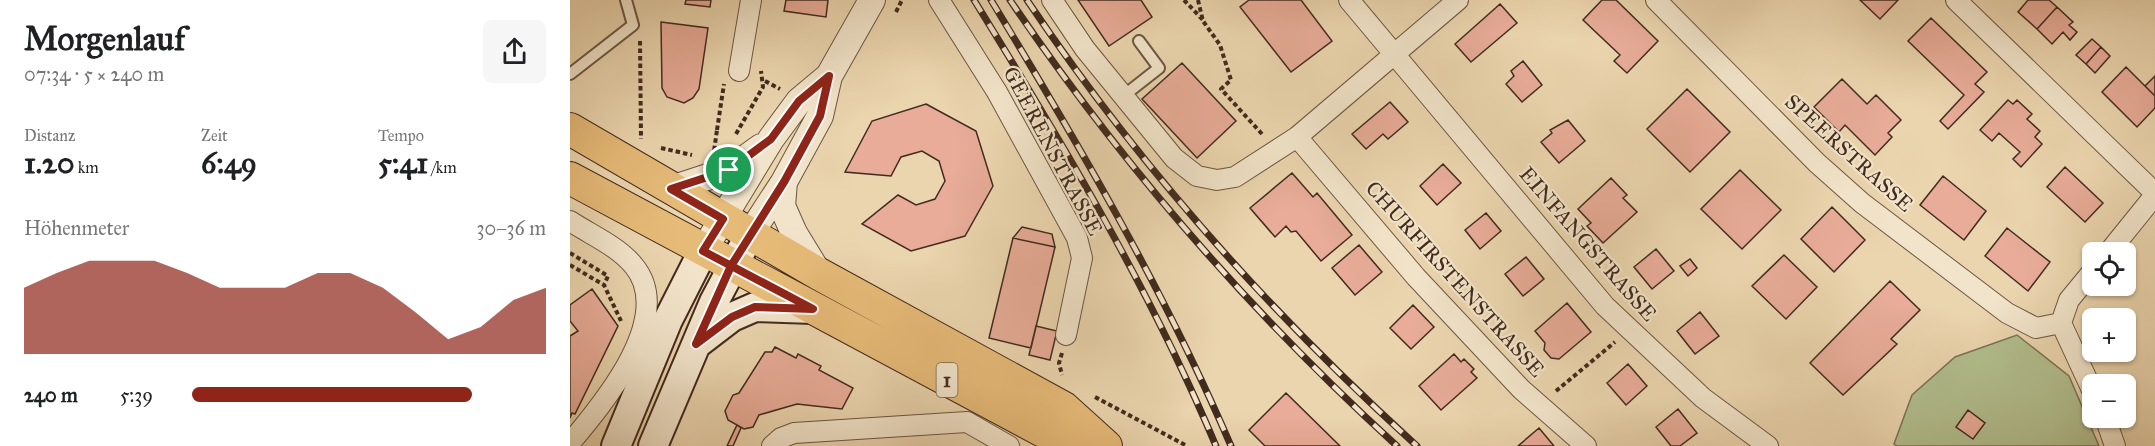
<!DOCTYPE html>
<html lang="de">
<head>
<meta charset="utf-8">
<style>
	body { margin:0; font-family:"IM FELL Great Primer",serif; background:#f6f6f6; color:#202124; height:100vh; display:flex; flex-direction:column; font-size:22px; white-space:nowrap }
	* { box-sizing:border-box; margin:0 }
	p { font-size:20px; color:#757577 }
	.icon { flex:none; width:33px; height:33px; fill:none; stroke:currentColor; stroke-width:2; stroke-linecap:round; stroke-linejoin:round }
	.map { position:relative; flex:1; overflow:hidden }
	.side { display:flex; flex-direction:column; background:#fff; width:570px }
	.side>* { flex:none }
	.buttons { position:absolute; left:1512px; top:242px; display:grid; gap:12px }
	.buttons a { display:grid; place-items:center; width:54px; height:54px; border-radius:9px; background:#fff; box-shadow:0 2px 4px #0004; font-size:30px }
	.pin { position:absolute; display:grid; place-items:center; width:51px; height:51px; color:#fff; margin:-26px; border:3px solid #fff; border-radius:50%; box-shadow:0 2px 6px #0007 }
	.round { display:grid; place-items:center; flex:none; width:63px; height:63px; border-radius:9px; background:#f6f6f6 }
	.summary { display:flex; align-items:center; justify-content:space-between; height:102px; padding:0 24px }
	h1 { font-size:33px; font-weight:700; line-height:45px }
	.stats { display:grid; grid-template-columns:repeat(3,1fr); gap:9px; height:102px; padding:6px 24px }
	.stats div { display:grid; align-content:center }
	.stats b { font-size:30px; font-weight:700 }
	.stats small { font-size:16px; font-weight:400 }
	.stats p { font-size:16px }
	.chart { height:168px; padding:12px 24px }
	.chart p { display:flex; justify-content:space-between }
	.chart svg { width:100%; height:108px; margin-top:6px; fill:#8f2418; opacity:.7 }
	ul { padding:0 24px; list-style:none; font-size:20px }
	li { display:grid; grid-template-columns:96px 72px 1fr; align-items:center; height:45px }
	li i { height:15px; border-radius:8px; background:#8f2418 }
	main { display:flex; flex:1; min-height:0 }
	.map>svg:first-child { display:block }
</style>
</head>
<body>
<main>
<section class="side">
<div class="summary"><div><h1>Morgenlauf</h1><p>07:34 · 5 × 240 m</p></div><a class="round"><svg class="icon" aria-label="share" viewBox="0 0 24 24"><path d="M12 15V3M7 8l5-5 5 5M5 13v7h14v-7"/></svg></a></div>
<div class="stats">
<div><p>Distanz</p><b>1.20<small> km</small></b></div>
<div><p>Zeit</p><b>6:49</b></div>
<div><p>Tempo</p><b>5:41<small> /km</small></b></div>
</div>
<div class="chart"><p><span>Höhenmeter</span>30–36 m</p>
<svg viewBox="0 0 160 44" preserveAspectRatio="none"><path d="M0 44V17L10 11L20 6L30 6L40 6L50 11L60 17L70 17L80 17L90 11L100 11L110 17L120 27L130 38L140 33L150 22L160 17V44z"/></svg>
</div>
<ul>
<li><b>240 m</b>5:39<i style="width:79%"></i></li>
</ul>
</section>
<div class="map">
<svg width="1585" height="446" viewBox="0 0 1585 446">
	<rect width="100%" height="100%" fill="#ebd5ae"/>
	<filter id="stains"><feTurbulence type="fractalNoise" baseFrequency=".00333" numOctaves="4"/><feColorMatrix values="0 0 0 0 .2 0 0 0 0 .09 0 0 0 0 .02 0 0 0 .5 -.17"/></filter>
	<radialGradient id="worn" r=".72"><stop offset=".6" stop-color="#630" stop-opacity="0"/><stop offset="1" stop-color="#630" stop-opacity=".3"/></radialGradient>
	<path fill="#b2be8e" stroke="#7a7456" stroke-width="1.5" d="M1447 335 1499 376 1529 446H1327L1324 444 1342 395 1385 357Z"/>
	<path fill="#e8ac98" stroke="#422b1e" stroke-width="1.5" d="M116 0H141L140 7 115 4Z
		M216 0H258L256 17 214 11Z
		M508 0H571L582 17 539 46Z
		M679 0H731L762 41 721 72 670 7Z
		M1032 0H1046L1088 41 1057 73 1044 61 1050 55 1013 20Z
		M1290 0H1328L1310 19Z
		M1458 0H1479L1487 7 1467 29 1448 12Z
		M930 4 947 23 901 62 885 44Z
		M1487 7 1503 22 1499 25 1507 32 1500 40 1493 32 1482 44 1467 29Z
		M1361 18 1417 72 1405 84 1414 92 1378 129 1370 121 1394 95 1338 41Z
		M91 22 138 28 129 89 123 98 114 103 97 97 92 88Z
		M1522 39 1531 47 1516 64 1506 55Z
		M1531 47 1540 56 1525 73 1516 64Z
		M953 61 972 85 952 102 936 84 944 76 941 71Z
		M612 63 666 121 627 158 572 99Z
		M1556 67 1585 96V108L1567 127 1532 92Z
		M1585 76V96L1575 86Z
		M1272 79 1297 104 1306 95 1331 120 1318 133 1322 137 1305 155 1275 125 1269 132 1244 107Z
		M1117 89 1160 132 1120 172 1077 129Z
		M1438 100 1443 104 1447 100 1462 114 1457 119 1470 131 1465 137 1472 144 1451 167 1443 159 1450 152 1429 133 1422 141 1410 130Z
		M820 102 838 122 818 139 813 134 796 149 782 134Z
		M356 104 406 131 423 186 395 236 341 251 292 224 328 195 346 205 365 199 375 181 369 161 352 151 331 157 321 176 275 172 302 121Z
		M998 120 1015 141 989 163 971 142 982 133 980 130Z
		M873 164 891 183 867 205 850 186Z
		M1495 167 1533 203 1515 222 1477 187Z
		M1170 170 1211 210 1172 249 1131 209Z
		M722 173 743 197 747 193 782 235 751 261 726 231 721 232 716 226 705 237 680 208Z
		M1373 176 1416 211 1394 240 1350 205Z
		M1041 178 1057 195 1053 198 1067 212 1033 243 1017 226 1021 223 1008 209Z
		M1262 207 1295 240 1264 272 1231 239Z
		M916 213 931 231 910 249 895 230Z
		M452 227 482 234 485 247 443 238Z
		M1437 228 1480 262 1458 291 1415 256Z
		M443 238 485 247 461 348 419 338Z
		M789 245 812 272 785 295 762 268Z
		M1086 249 1104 271 1082 289 1064 267Z
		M1214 255 1247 287 1216 319 1182 286Z
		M956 257 974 279 953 296 935 274Z
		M1120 259 1127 268 1118 276 1110 266Z
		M1320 281 1350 310 1321 339 1327 344 1273 395 1240 363Z
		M22 289 48 326 5 414 2 413 0 418V336L8 331 0 321V305Z
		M997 303 1021 332 989 359 981 358 974 350 975 343 965 331Z
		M843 305 864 327 841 349 820 328Z
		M1130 312 1149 336 1125 354 1107 331Z
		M466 326 487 331 480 360 459 355Z
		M205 347 226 358 228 354 251 366 249 370 283 388 272 409 227 404 189 415 183 427 174 429 158 420 155 411 163 395 169 393 195 352H202Z
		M884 354 891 362 894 359 904 369 901 372 907 378 871 410 849 386Z
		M1058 364 1077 386 1056 405 1037 383Z
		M716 393 770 446H695L679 430Z
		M1108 409 1127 433 1110 446H1101L1086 427Z
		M1398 410 1415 423 1403 439 1386 427Z
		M167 425 171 428 163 446H157Z
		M969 428 984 446H948Z"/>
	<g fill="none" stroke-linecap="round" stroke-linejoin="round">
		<defs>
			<path id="service" d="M0 74 63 25 56 0
				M552 97 589 68 569 41"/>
			<path id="minor" d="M369 0 427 92 507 238 512 258 496 335
				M482 0 515 49 604 158 627 176 647 180 665 177 727 137 888 0
				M779 0 1035 306 1133 398 1198 446
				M1086 0 1247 163 1292 203 1437 313 1466 328 1491 323
				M1386 0 1585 193
				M169 71 181 0
				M727 137 846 277 951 389 1016 446
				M0 221C21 235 48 246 64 266 106 317 33 404 0 443
				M1539 252 1585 195
				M1522 272 1499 300 1491 323 1522 390
				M1535 417 1545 446
				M202 446 211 438 224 433 397 422 439 446"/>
			<path id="tertiary" d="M214 182 212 206 224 233 249 274
				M101 189 159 170 191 147
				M180 234 214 182 250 116 259 76
				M133 251 201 139 229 101 259 76 302 0"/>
			<path id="secondary" d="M128 343 162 317 185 307 243 309
				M46 446 98 320 133 251
				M83 446 144 302 180 234"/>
			<path id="primary" d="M0 129 249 274 494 408 536 446
				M0 178 486 438 514 446"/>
		</defs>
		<use href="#service" stroke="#6c5642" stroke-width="14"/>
		<use href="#minor" stroke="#6c5642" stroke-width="22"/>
		<use href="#tertiary" stroke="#6c5642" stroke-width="28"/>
		<use href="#secondary" stroke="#422b1e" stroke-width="32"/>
		<use href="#primary" stroke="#422b1e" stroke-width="34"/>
		<path stroke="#422b1e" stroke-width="4" stroke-dasharray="4.5 3" stroke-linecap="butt" d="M614 0 633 20
			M628 0 633 21 650 45 661 80 651 89 692 134
			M326 12 332 0
			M70 41 71 139
			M195 81 210 89
			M147 130 154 84
			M166 134 193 87 191 71
			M91 148 122 155
			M0 253 38 276 34 285
			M0 265 34 285 51 321
			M492 353 489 363 492 375
			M986 391 1045 342
			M525 397 617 446"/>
		<use href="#service" stroke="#f2e4ca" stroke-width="10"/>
		<use href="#minor" stroke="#f2e4ca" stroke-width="20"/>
		<use href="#tertiary" stroke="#f2e4ca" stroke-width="26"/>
		<use href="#secondary" stroke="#f2e4ca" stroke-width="28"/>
		<use href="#primary" stroke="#e6ba77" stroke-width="32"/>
		<defs>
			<path id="rail" d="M404 0C493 144 580 289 646 446
				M421 0C509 145 594 290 661 446
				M440 0C551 164 681 313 827 446
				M457 0C568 165 700 313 847 446"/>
		</defs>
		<use href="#rail" stroke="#422b1e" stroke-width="7"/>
		<use href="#rail" stroke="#f2e4ca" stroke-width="4.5" stroke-dasharray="14" stroke-linecap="butt"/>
		<path stroke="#422b1e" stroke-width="4" stroke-dasharray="4.5 3" stroke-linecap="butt" d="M142 165 147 130"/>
	</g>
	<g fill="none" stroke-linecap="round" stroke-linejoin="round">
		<defs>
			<path id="route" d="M159 170 101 189 153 219 133 251 243 309 185 307 162 317 126 344 161 266 214 182 250 116 259 76 229 101 201 139 159 170"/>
		</defs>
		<use href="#route" stroke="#fff" stroke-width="12"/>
		<use href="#route" stroke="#8f2418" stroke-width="8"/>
	</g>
	<g text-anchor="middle" stroke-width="4.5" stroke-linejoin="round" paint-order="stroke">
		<rect fill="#f2e4ca" stroke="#776252" stroke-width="1.5" x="366.5" y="363" width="21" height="34" rx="4.5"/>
		<g font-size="20" font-weight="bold" fill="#422b1e">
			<text x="377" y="387">1</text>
		</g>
		<g font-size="21" fill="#422b1e" stroke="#f2e4ca">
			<text transform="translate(483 151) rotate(62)" y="7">GEERENSTRASSE</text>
			<text transform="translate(1279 153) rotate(42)" y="7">SPEERSTRASSE</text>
			<text transform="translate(1018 244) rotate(49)" y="7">EINFANGSTRASSE</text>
			<text transform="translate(885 279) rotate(48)" y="7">CHURFIRSTENSTRASSE</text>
		</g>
	</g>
	<rect width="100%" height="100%" filter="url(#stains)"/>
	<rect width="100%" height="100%" fill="url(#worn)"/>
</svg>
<div class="buttons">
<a><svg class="icon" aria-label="locate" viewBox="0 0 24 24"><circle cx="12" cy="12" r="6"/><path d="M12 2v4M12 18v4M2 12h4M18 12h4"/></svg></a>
<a>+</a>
<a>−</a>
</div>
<div class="pin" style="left:159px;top:170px;background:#1e9e55"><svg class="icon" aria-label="arrive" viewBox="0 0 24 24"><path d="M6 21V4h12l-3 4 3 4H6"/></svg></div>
</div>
</main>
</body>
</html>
